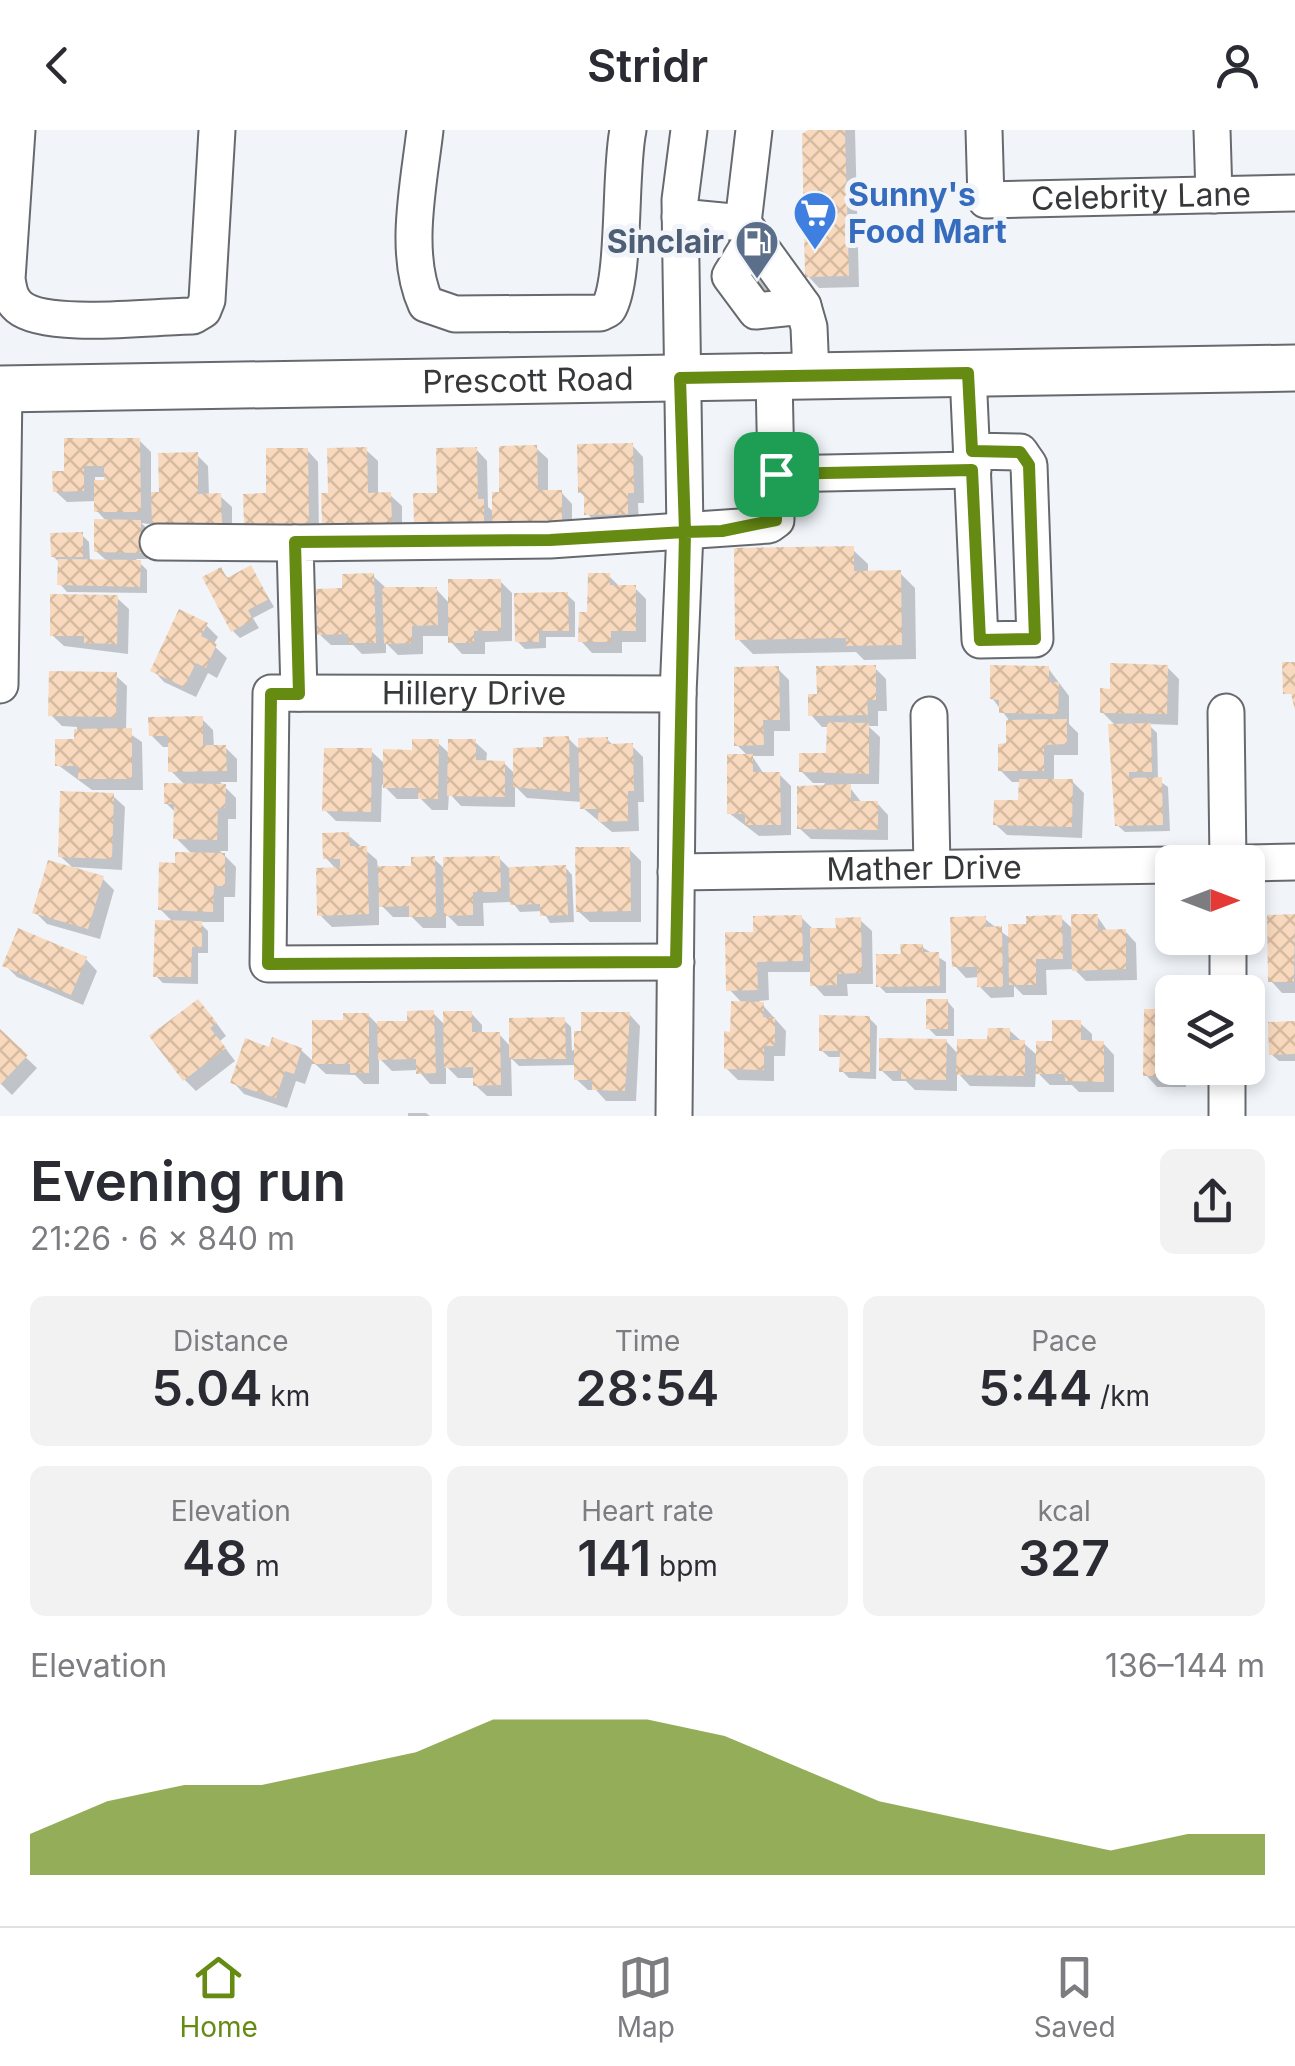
<!DOCTYPE html>
<html lang="en">
<head>
<meta charset="utf-8">
<style>
	body { margin:0; font-family:Inter,sans-serif; background:#f2f2f3; color:#2b2b33; height:100vh; display:flex; flex-direction:column; font-size:38px; white-space:nowrap }
	* { box-sizing:border-box; margin:0 }
	p { font-size:32px; color:#7c7c81 }
	.icon { flex:none; width:55px; height:55px; fill:none; stroke:currentColor; stroke-width:2; stroke-linecap:round; stroke-linejoin:round }
	.map { position:relative; height:986px; overflow:hidden }
	.side { display:flex; flex-direction:column; background:#fff; flex:1 }
	.side>* { flex:none }
	.needle { width:65px; rotate:90deg }
	.buttons { position:absolute; left:1155px; top:715px; display:grid; gap:20px }
	.buttons a { display:grid; place-items:center; width:110px; height:110px; border-radius:15px; background:#fff; box-shadow:0 5px 15px #0003; font-size:50px }
	.pin { position:absolute; display:grid; place-items:center; width:85px; height:85px; color:#fff; margin:-42px; border-radius:20px; box-shadow:0 5px 15px #0006 }
	.round { display:grid; place-items:center; flex:none; width:105px; height:105px; border-radius:15px; background:#f2f2f3 }
	.headline { display:flex; align-items:center; justify-content:space-between; height:170px; padding:0 30px }
	h1 { font-size:55px; font-weight:600; line-height:75px }
	.metrics { display:grid; grid-template-columns:repeat(3,1fr); gap:15px; height:170px; padding:10px 30px }
	.metrics div { display:grid; align-content:center; border-radius:15px; background:#f2f2f3; text-align:center }
	.metrics b { font-size:50px; font-weight:600 }
	.metrics small { font-size:28px; font-weight:400 }
	.metrics p { font-size:28px }
	.chart { height:280px; padding:20px 30px }
	.chart p { display:flex; justify-content:space-between }
	.chart svg { width:100%; height:180px; margin-top:10px; fill:#668b13; opacity:.7 }
	header { display:flex; justify-content:space-between; align-items:center; height:130px; padding:0 30px; background:#fff; font-size:45px; font-weight:600 }
	.menu { display:flex; justify-content:space-around; align-items:center; height:140px; border-top:2px solid #e1e1e2; background:#fff; font-size:28px; color:#7c7c81 }
	.menu a { display:grid; justify-items:center; gap:5px }
	.menu .current { color:#668b13 }
	.map>svg:first-child { display:block }
</style>
</head>
<body>
<header><svg class="icon" aria-label="back" viewBox="0 0 24 24"><path d="M15 5l-7 7 7 7"/></svg>Stridr<svg class="icon" aria-label="person" viewBox="0 0 24 24"><circle cx="12" cy="8" r="4"/><path d="M4 21q1-7 8-7t8 7"/></svg></header>
<div class="map">
<svg width="1295" height="986" viewBox="0 0 1295 986">
	<defs>
		<pattern id="building-cross-hatch" width="8" height="8" patternUnits="userSpaceOnUse" patternTransform="scale(2.5)"><rect width="8" height="8" fill="#f9d9bd"/><path d="M0 0l8 8M0 8l8-8" fill="none" stroke="#d6bba3"/></pattern>
	</defs>
	<rect width="100%" height="100%" fill="#f1f5fa"/>
	<path fill="#0003" fill-rule="evenodd" d="M810 0H855L859 157 819 158 808 146Z
		M760 133 779 157 759 172 740 149Z
		M139 310 151 322V364H162L197 325 208 336 209 366H220L232 377V405L141 393 148 399 147 429H136L147 440V463L67 462 60 454V433L53 426 82 405 89 412 90 432H108L96 421 107 392 97 381V371L67 372 55 361 67 344ZM95 347H107V353H95Z
		M632 315 643 327 644 373H638L639 394 598 395 587 383 586 368 580 362Z
		M536 318 548 329V362H561L572 374V402H506L494 390V403L428 404 416 392 476 319 487 331 488 377 495 383Z
		M307 320 318 332 319 405H258L246 394Z
		M366 320 378 331V365H390L402 376V404L336 405 325 394 331 365Z
		M852 419 868 434V443H900L915 458 916 529 864 530 856 522 753 524 738 509Z
		M251 438 274 477 253 488 259 498 240 508 233 501 220 440 228 448Z
		M373 446 385 457 436 459 450 474 500 451 512 463V511L485 512V524H462L451 512V506H423V524L398 525 386 513V523L362 524 353 515H331L319 504 345 461Z
		M609 446 621 458H635L646 469V512H622V523H592L581 511Z
		M567 465 575 472V507H546V518L525 519 517 511Z
		M117 468 129 479 128 524 64 516 52 505Z
		M206 495 218 507 213 515 227 528 217 548 208 543 196 567 164 552 153 540Z
		M1167 537 1179 549 1178 595 1148 594 1157 603 1158 650 1168 657 1170 701 1125 702 1117 695 1116 596 1102 582 1112 561Z
		M875 538 886 549 887 581H878V596H868L880 607 879 654H847L862 673H877L888 685V710L811 709 799 698 825 653H813L801 641 829 626V597H822L811 585 819 567Z
		M1048 538 1069 566V594L1078 603V625H1054V651H1072L1084 663 1082 708 1007 705 995 694 1021 673 1022 652H1012L1000 640 1008 616V589L992 568Z
		M778 539 789 550 790 601H774V626H752L764 644H779L791 656V705L759 706 729 683 749 627 737 615Z
		M115 545 127 556 126 601 142 612 143 660H92L58 635 77 612V597L62 596 51 585Z
		M202 589 213 600 214 617H225L237 629V652H220L236 668V689H228V721H220L236 737 235 767H224V792H199L208 801V823H198V854L163 853 156 846 174 793 160 779 177 735 192 724 176 708V683L166 673 186 656 171 641V617H163L151 605Z
		M568 608 581 621 607 609 614 616H632L643 627 644 672H638L639 701 612 702 583 678 582 672 527 668 515 656V677L461 676 449 663 448 680H432L421 669H397L382 654 381 692 336 691 325 680 371 621 386 635 437 612 451 625 475 612 487 623 486 633H504L516 645 545 620Z
		M113 666 125 677 122 740 72 737 60 726Z
		M348 705 377 730 378 739 414 738 434 729 446 740 499 728 510 739 565 737 572 745 574 792 550 793 543 781 520 782 512 772 483 773 484 796H458L446 784V798H423L412 787H393L379 773V795L332 797 320 785 337 740 326 728Z
		M629 719 641 731V792H590L578 781Z
		M103 749 114 760 100 809 47 794 35 782Z
		M1097 786 1108 802 1125 801 1136 813 1137 850 1086 851 1074 839 1046 840 1047 865H1023L1014 856V867L991 868 979 856V847L966 848 955 836 985 789 1011 809 1029 796 1061 788 1074 800Z
		M801 787 813 799 838 800 860 790 872 801 873 854H847L848 866H824L813 854V842H768L769 870 759 871 786 901 785 926H774V951L738 950 726 938 743 874 729 859 755 804Z
		M1269 787H1295V863H1282L1271 851Z
		M922 817 946 832V863H886L879 856 903 827Z
		M86 829 97 841 83 875 17 847 5 835Z
		M947 871 954 879V906H936L928 898Z
		M1146 881 1172 882V938H1186V957H1157L1146 945Z
		M209 883 226 906 220 911 235 931 196 961 184 949Z
		M433 883 445 895 471 883 482 895V905L499 904 511 917 564 890 571 897 572 921 629 884 640 896 636 971H606L596 960H588L576 949V935L519 936 511 928 512 966H487L475 955V948H458L446 936V954H430L418 940 392 941 379 928V954H364L355 945 326 944 314 933 345 893 368 885 377 894 410 893Z
		M869 888 877 896 876 949 849 948 842 941V927H829L821 920Z
		M1080 893 1092 904V913H1103L1114 925V962H1079L1072 955H1050L1036 941 1035 957 970 956 957 942V961L915 960 906 951H893L881 940 946 911 959 925 1009 900 1038 926Z
		M1295 894V931H1279L1271 924Z
		M0 903 37 938 12 965 0 953Z
		M271 920H301L313 931 305 954 296 951 287 978 244 964 233 952Z
		M408 983H426L430 986H408Z"/>
	<path fill="url(#building-cross-hatch)" d="M808 0H845L849 146 805 147 802 4Z
		M64 308H140L141 382H94V350H104V336H84V361L53 362 52 341H64Z
		M633 313 634 363H628V384L584 385V363H578L577 314Z
		M537 315 538 360H562V391L492 392V362H499V316Z
		M367 317 368 363 391 362 392 393 322 395 321 363H328L327 318Z
		M477 317 478 369H484V392L414 393 413 363H437L436 318Z
		M266 318H308L309 394 244 395 243 364 266 363Z
		M198 322V364L221 363 222 395 152 396 151 362H159L158 323Z
		M94 389 141 390V423L94 422Z
		M83 402V427H51L50 403Z
		M854 416V441L901 440 902 515 846 516V508L735 510 734 418Z
		M58 429 141 430 140 457 57 455Z
		M251 435 269 469 248 480 253 490 231 502 202 447 221 437 227 448Z
		M374 443 376 513H348V504L317 505 316 459 342 458V444Z
		M588 443H610V455H636V501H611V512H578L579 482H587Z
		M448 449H501V501H474V513H448Z
		M382 457H437L438 495 412 496V513L384 514Z
		M568 462 569 501H539V512H515L514 463Z
		M50 464 118 465 117 514 84 513V506H50Z
		M179 479 208 493 201 506 217 514 206 538 196 533 184 557 150 541Z
		M1282 532H1295V580L1291 564H1283Z
		M1110 533 1168 535 1167 584 1100 583V558L1110 559Z
		M876 535V570H867L868 585 808 586V564H817L816 536Z
		M990 535 1049 536V552H1059L1058 584 999 583V570L990 569Z
		M779 536 780 590H763L764 615 734 616V537Z
		M49 541 117 542 116 587 48 586Z
		M203 586V615H226L227 641 168 642V606H149L148 587Z
		M1067 589V614L1044 615V641H998V614L1006 613V590Z
		M827 592 869 593V644L799 642V623H826Z
		M1151 593 1152 642H1129V648L1162 647 1163 695 1115 696 1108 594Z
		M132 598V649H78V636H55V609H74V599Z
		M569 606 570 662 513 657V618L543 617V607Z
		M608 607V614L633 613 634 661H628V691L598 692V679H580L578 608Z
		M412 609H439L438 669H418V658H383V619L412 620Z
		M448 609H476V630L505 631V667L447 666Z
		M324 618H372L371 682 322 681Z
		M727 624H753V642H780L781 695H745V684H727Z
		M1019 649H1073L1072 697 993 695 994 670H1018Z
		M164 653 226 654 225 678H218L217 710 173 709 174 674H164Z
		M851 654V671H878V700L797 699V656Z
		M60 661 114 663 112 729 58 727Z
		M349 702 350 716H367L369 784 317 786 316 738 340 737V729H323L322 703Z
		M575 717H630L631 781 576 782Z
		M175 722 225 723V756H214L213 782 158 780 159 732 175 733Z
		M435 726 436 787H409V776L379 777 378 736H411V727Z
		M500 726 501 762H473V785L444 786 443 727Z
		M48 730 104 746 88 799 32 783Z
		M566 735 568 785 540 786V774L510 775 509 737Z
		M1071 784H1098V800L1126 799V839L1072 841Z
		M1295 784 1294 852H1268L1267 785Z
		M802 785 803 831 757 832 758 860 726 861 725 802H753V786Z
		M1062 785 1063 829H1036V855H1009L1008 794H1026V786Z
		M986 786V797L1002 796 1003 857H977V837H952L950 787Z
		M861 787 862 843 837 844V855L810 856V798H836L835 788Z
		M155 790 202 791V817H192L191 847H153Z
		M18 798 87 827 71 865 2 836Z
		M900 814H923V822H939L940 856 876 857V824H901Z
		M198 869 217 893 210 898 226 918 183 951 149 906Z
		M926 869H948V899H926Z
		M731 871 764 872 763 887H775V916H764V940L724 939V901L730 902Z
		M1144 879H1172L1176 946H1143Z
		M434 880 436 943 416 944V929L378 930 377 891H407V881Z
		M443 881H472V902H500L501 955 473 956V937L444 938Z
		M581 882H630L625 961 592 960V950H574V901H581Z
		M343 883H369V943H350V934H312V890H343Z
		M819 885 870 886V942H839L840 921H819Z
		M565 887 566 929H509V888Z
		M1052 890H1081V910L1104 911V952L1065 951V944H1036V911H1052Z
		M1295 891V924L1269 925 1268 892Z
		M988 898H1010V910H1025V946L956 945 957 909H987Z
		M0 899 28 925 0 955Z
		M272 907 302 918 294 944 285 941 276 968 230 953 245 908 269 917Z
		M879 908 947 909 946 950 901 949V941H879Z"/>
	<g fill="none" stroke-linecap="round" stroke-linejoin="round">
		<defs>
			<g id="minor">
				<path d="M17 0 7 149C9 161 10 169 19 177 47 200 154 186 193 186L203 180 207 170 217 0"/>
				<path d="M425 0C419 53 403 124 426 174L455 184 600 183 608 179C626 151 619 43 628 0"/>
				<path d="M754 0 743 93 803 176 809 197 811 245"/>
				<path id="s1" d="M984 0 986 70 1295 63"/>
				<path d="M1212 0 1214 65"/>
				<path d="M680 87 743 93"/>
				<path d="M752 110 730 146 756 181 803 176"/>
				<path d="M968 243 980 510 1035 509 1029 335 1020 322 972 321"/>
				<path d="M774 246 776 344 973 340"/>
				<path d="M158 412 295 413"/>
				<path d="M0 555 4 258"/>
				<path d="M299 563 295 413 550 410 769 395 776 390V344"/>
				<path d="M1226 582 1228 732"/>
				<path d="M929 585 932 738"/>
				<path d="M1248 733 1295 732"/>
				<path id="s2" d="M676 742 1172 735"/>
				<path id="s3" d="M676 832 268 834 271 563 678 564"/>
				<path d="M1228 862V808"/>
				<path d="M674 986 678 564 685 402 680 70 689 0"/>
				<path d="M1227 986V938"/>
			</g>
			<g id="major">
				<path id="s4" d="M0 259 1295 238"/>
			</g>
		</defs>
		<use href="#minor" stroke="#66696e" stroke-width="39"/>
		<use href="#major" stroke="#66696e" stroke-width="49"/>
		<use href="#minor" stroke="#fff" stroke-width="35"/>
		<use href="#major" stroke="#fff" stroke-width="45"/>
	</g>
	<g fill="none" stroke-linecap="round" stroke-linejoin="round">
		<defs>
			<path id="route" d="M776 344V390L722 401 685 402 676 832 268 834 271 564H299L295 412 550 410 685 402 680 248 968 243 972 321 1020 322 1029 335 1035 509 980 510 972 340 776 344"/>
		</defs>
		<use href="#route" stroke="#fff" stroke-width="20"/>
		<use href="#route" stroke="#668b13" stroke-width="12"/>
	</g>
	<defs>
		<symbol id="supermarket-pin" viewBox="-11 -11 22 30"><path d="M0 17L-7.5 6A9.5 9.5 0 1 1 7.5 6Z" fill="#3f7fe0" stroke="#f1f5fa"/><path d="M-6-5.5h2.5l.6 2H6L4.5 2H-2.5L-4.4-4H-6ZM-1.5 3.2a1.3 1.3 0 1 0 .1 0ZM3 3.2a1.3 1.3 0 1 0 .1 0Z" fill="#fff"/></symbol>
		<symbol id="fuel-pin" viewBox="-11 -11 22 30"><path d="M0 17L-7.5 6A9.5 9.5 0 1 1 7.5 6Z" fill="#5c6f8a" stroke="#f1f5fa"/><path d="M-5.5-6h7V0h2V4h1.3V-2.5L3-4.5l.8-.8L6-3V5H2.5V1h-1V6h-7ZM-4.2-4.7v3.2H.2V-4.7Z" fill="#fff"/></symbol>
	</defs>
	<g fill-rule="evenodd">
		<use href="#supermarket-pin" x="790" y="58" width="50" height="68"/>
		<use href="#fuel-pin" x="732" y="87" width="50" height="68"/>
	</g>
	<g text-anchor="middle" stroke-width="10" stroke-linejoin="round" paint-order="stroke">
		<g font-size="32" font-weight="bold" fill="#366cbe" stroke="#f1f5fa" text-anchor="start">
			<text x="848" y="76">Sunny's<tspan x="848" dy="37">Food Mart</tspan></text>
		</g>
		<g font-size="32" fill="#37383a" stroke="#f1f5fa">
			<text dy="11" stroke="none"><textPath href="#s1" startOffset="225">Celebrity Lane</textPath></text>
			<text dy="11" stroke="none"><textPath href="#s4" startOffset="528">Prescott Road</textPath></text>
			<text dy="11" stroke="none"><textPath href="#s3" startOffset="882">Hillery Drive</textPath></text>
			<text dy="11" stroke="none"><textPath href="#s2" startOffset="248">Mather Drive</textPath></text>
		</g>
		<g font-size="32" font-weight="bold" fill="#4e5e75" stroke="#f1f5fa" text-anchor="end">
			<text x="724" y="123">Sinclair</text>
		</g>
	</g>
</svg>
<div class="buttons">
<a><svg class="needle" viewBox="-14 -14 28 28"><path d="M0-13l5 13h-10z" fill="#e53935"/><path d="M0 13l5-13h-10z" fill="#7c7c81"/></svg></a>
<a><svg class="icon" aria-label="layers" viewBox="0 0 24 24"><path d="M12 4l9 5-9 5-9-5zM3 14l9 5 9-5"/></svg></a>
</div>
<div class="pin" style="left:776px;top:344px;background:#1e9e55"><svg class="icon" aria-label="arrive" viewBox="0 0 24 24"><path d="M6 21V4h12l-3 4 3 4H6"/></svg></div>
</div>
<section class="side">
<div class="headline"><div><h1>Evening run</h1><p>21:26 · 6 × 840 m</p></div><a class="round"><svg class="icon" aria-label="share" viewBox="0 0 24 24"><path d="M12 15V3M7 8l5-5 5 5M5 13v7h14v-7"/></svg></a></div>
<div class="metrics">
<div><p>Distance</p><b>5.04<small> km</small></b></div>
<div><p>Time</p><b>28:54</b></div>
<div><p>Pace</p><b>5:44<small> /km</small></b></div>
</div>
<div class="metrics">
<div><p>Elevation</p><b>48<small> m</small></b></div>
<div><p>Heart rate</p><b>141<small> bpm</small></b></div>
<div><p>kcal</p><b>327</b></div>
</div>
<div class="chart"><p><span>Elevation</span>136–144 m</p>
<svg viewBox="0 0 160 44" preserveAspectRatio="none"><path d="M0 44V34L10 26L20 22L30 22L40 18L50 14L60 6L70 6L80 6L90 10L100 18L110 26L120 30L130 34L140 38L150 34L160 34V44z"/></svg>
</div>
</section>
<nav class="menu">
<a class="current"><svg class="icon" aria-label="home" viewBox="0 0 24 24"><path d="M3 11l9-7 9 7M6 9v11h12V9"/></svg>Home</a>
<a><svg class="icon" aria-label="map" viewBox="0 0 24 24"><path d="M3 6l6-2 6 2 6-2v14l-6 2-6-2-6 2zM9 4v14M15 6v14"/></svg>Map</a>
<a><svg class="icon" aria-label="saved" viewBox="0 0 24 24"><path d="M7 4h10v16l-5-4-5 4z"/></svg>Saved</a>
</nav>
</body>
</html>
